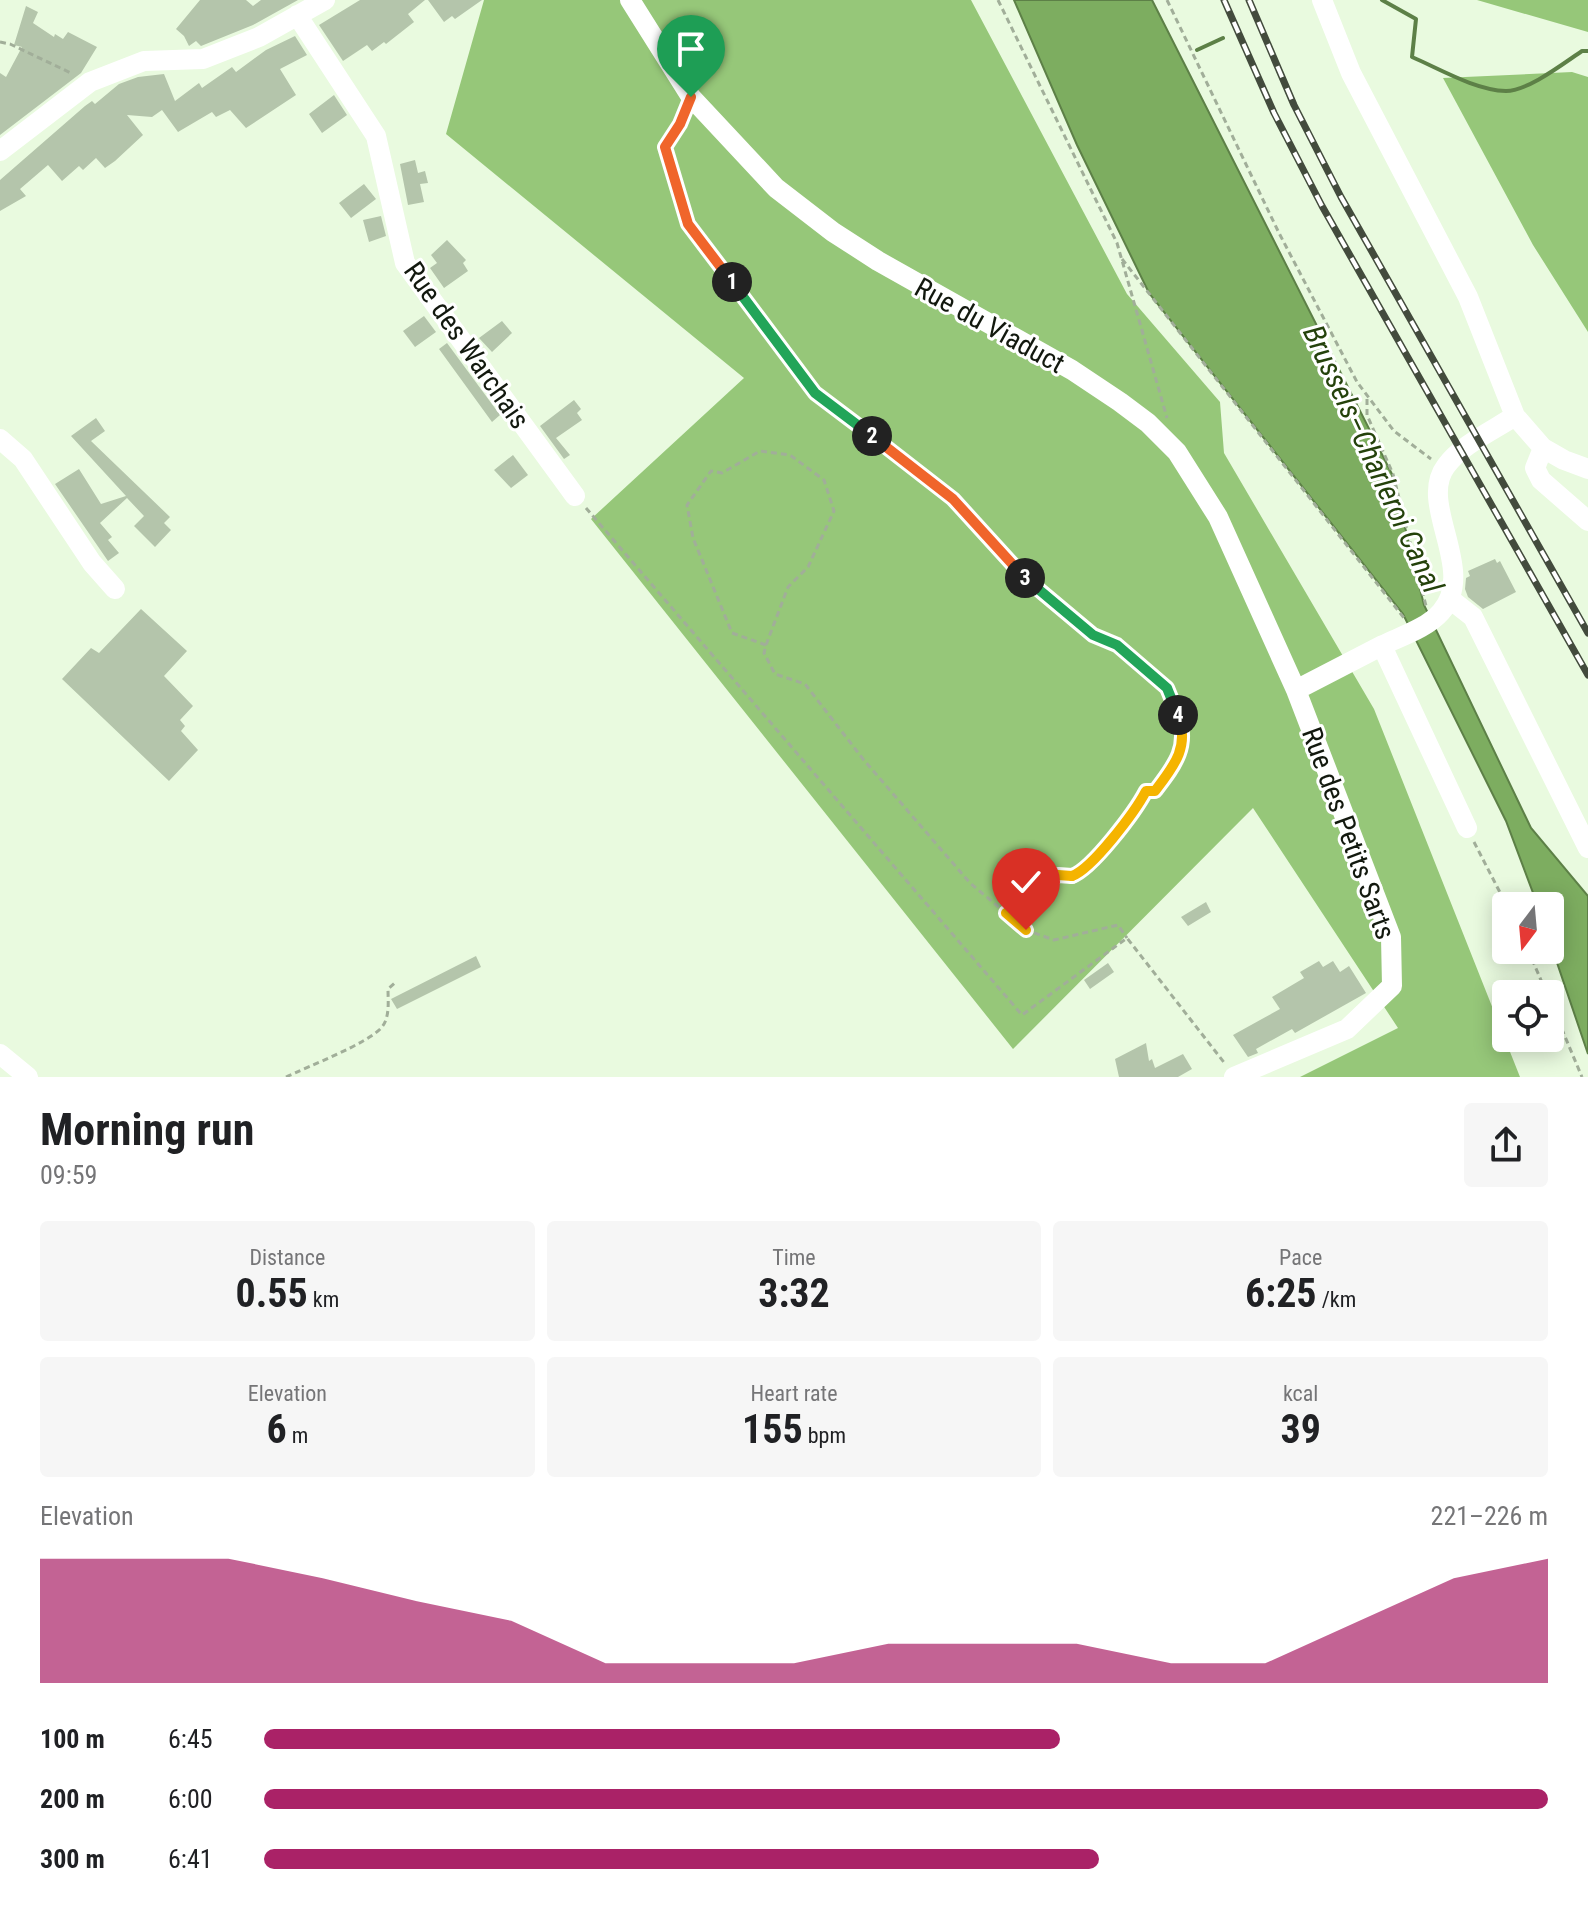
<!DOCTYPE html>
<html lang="en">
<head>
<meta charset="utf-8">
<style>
	body { margin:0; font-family:"Roboto Condensed",sans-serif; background:#f6f6f6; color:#202124; height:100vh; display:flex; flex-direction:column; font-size:30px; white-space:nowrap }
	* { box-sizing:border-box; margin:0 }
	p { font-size:26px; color:#757577 }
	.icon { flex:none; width:44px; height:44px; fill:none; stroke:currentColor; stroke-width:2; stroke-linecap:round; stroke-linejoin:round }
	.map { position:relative; height:1077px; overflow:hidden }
	.sheet { display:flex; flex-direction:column; background:#fff; flex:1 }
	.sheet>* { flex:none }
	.needle { width:52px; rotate:196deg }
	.tools { position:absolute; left:1492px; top:892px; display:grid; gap:16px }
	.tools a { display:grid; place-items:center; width:72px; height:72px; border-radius:8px; background:#fff; box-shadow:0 4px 20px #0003; font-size:40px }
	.pin { position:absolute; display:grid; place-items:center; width:68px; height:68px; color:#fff; margin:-82px -34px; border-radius:50% 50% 50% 0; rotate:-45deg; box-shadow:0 0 8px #0007 }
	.pin .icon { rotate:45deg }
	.km { position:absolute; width:40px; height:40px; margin:-20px; border-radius:50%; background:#222; color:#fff; font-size:22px; line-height:40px; text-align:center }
	.round { display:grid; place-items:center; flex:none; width:84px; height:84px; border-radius:8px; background:#f6f6f6 }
	.headline { display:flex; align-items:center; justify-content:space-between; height:136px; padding:0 40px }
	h1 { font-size:44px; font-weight:700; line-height:60px }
	.metrics { display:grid; grid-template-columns:repeat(3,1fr); gap:12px; height:136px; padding:8px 40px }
	.metrics div { display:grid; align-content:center; border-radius:8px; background:#f6f6f6; text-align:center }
	.metrics b { font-size:40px; font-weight:700 }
	.metrics small { font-size:22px; font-weight:400 }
	.metrics p { font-size:22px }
	.chart { height:224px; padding:16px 40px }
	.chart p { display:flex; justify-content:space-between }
	.chart svg { width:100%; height:144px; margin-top:8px; fill:#aa2267; opacity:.7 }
	ul { padding:0 40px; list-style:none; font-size:26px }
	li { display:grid; grid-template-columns:128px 96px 1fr; align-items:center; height:60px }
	li i { height:20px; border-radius:10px; background:#aa2267 }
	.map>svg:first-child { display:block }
</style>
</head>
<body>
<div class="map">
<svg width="1588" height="1077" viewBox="0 0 1588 1077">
	<rect width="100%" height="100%" fill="#e9fadf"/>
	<path fill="#96c779" d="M484 0H971L1127 294 1220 402 1224 453 1374 709 1520 1077H1300L1398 1028 1253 808 1013 1049 591 519 744 378 446 134Z
		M1477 0H1588V32Z
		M1572 72 1588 77V332L1533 245 1443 78Z"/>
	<path fill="#7dad60" stroke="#5d8047" stroke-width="2" d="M1014 0H1152L1392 474 1424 605 1531 828 1588 896V1054L1550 942V906H1538L1506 821 1403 614 1149 293 1077 145Z"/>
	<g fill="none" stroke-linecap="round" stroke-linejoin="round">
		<path stroke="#5d8047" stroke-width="4" d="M1382 0 1416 19 1412 57C1440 69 1475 90 1506 91 1528 91 1564 63 1582 51H1588
			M1197 50 1223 38"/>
	</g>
	<path fill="#b4c5ab" d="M200 0H246L253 6 261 0H298L253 25 201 46 196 41 189 46 184 36 176 29Z
		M360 0H425L408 14 414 22 386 44 384 42 372 51 367 45 343 61 319 25Z
		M428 0H482L455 19 452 16 444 22Z
		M26 6 38 12 33 23 54 37 55 34 63 39 68 32 97 47 81 73 0 135V73L6 77 22 47 14 45Z
		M295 36 307 55 280 69 296 95 246 128 230 110 216 117 212 112 178 132 162 110 152 117 127 115 143 135 115 161 105 168 96 158 83 170 79 166 62 181 48 165 20 189 26 196 0 211V180L85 106 92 101 95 104 119 84 138 77 164 74 175 101 199 83 202 88 232 67 236 72 266 50Z
		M334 95 347 115 322 133 309 114Z
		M415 160 418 173 425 171 428 183 420 184 424 202 408 205 400 164Z
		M364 184 376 199 351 218 339 203Z
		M381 216 386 236 369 242 363 220Z
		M447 240 466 260 463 263 468 271 444 288 430 268 437 263 431 255Z
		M424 316 436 332 415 347 403 331Z
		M502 321 512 333 492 352 479 338Z
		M447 343 500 415 492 422 439 349Z
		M574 400 581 409 577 413 582 420 556 438 570 455 564 459 540 426Z
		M96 418 105 431 91 441 170 517 164 523 171 530 155 547 134 526 144 516 127 498 100 523 112 537 108 540 119 553 108 561 55 484 79 469 101 504 126 496 71 436Z
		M513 455 528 475 511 488 494 470Z
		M1495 559 1497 563 1500 561 1516 592 1483 609 1468 597 1465 589 1466 578 1470 576 1468 571Z
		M141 609 187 651 164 676 193 706 180 720 185 726 181 731 198 750 169 781 62 679 91 648 99 653Z
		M1206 902 1211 912 1188 926 1181 917Z
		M476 956 481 967 397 1009 391 999Z
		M1319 961 1323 967 1333 961 1340 972 1349 966 1366 993 1295 1033 1292 1029 1256 1049 1258 1053 1248 1057 1233 1035 1280 1009 1272 997 1304 978 1300 972Z
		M1108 963 1114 972 1090 989 1084 980Z
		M1146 1043 1149 1061 1152 1059 1155 1068 1183 1054 1192 1069 1178 1077H1119L1115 1059Z"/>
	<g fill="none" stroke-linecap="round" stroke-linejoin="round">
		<path stroke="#a1ae99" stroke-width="3" stroke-dasharray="6 4" stroke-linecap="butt" d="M998 0 1117 243 1167 418
			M1167 0 1279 233 1357 382 1394 431 1431 459
			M0 42 10 44 73 74
			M684 116 665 147 688 224 815 393 953 499 1031 585 1093 635 1117 645 1167 688 1184 731 1180 759 1155 791H1146C1130 822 1101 855 1074 877L1058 875 1006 913
			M1122 259 1404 618
			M1367 399V415L1393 474 1426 606
			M586 508 1022 1015 1127 938 1226 1065
			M766 645 732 633 693 538 687 505 711 471 722 473 760 451 790 455 824 480 834 511 808 567 788 587 766 645 764 653 775 674 805 684 863 759 970 883 1026 930 1054 940 1118 925 1127 938
			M1474 842 1507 906
			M1528 950 1547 994
			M1550 1001 1582 1077
			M286 1077C307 1067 369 1043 382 1027 390 1017 388 1001 388 989L396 982"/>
		<path stroke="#fff" stroke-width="20" d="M630 0 691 97 776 188 833 232 878 261 1072 370 1120 402 1148 423 1177 452 1218 517 1296 690 1391 937 1392 986 1347 1029 1234 1077
			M1322 0 1351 73 1468 297 1515 416 1543 448 1564 460 1588 469
			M297 15 376 136 405 263 575 496
			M0 151 90 82 144 61 203 59 259 37 325 0
			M0 439 23 459 92 563 115 589
			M1543 448 1535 468 1541 480 1588 521
			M1450 599 1473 617 1588 848
			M1382 646 1467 828
			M1296 690C1325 675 1354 660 1383 645 1402 636 1427 628 1441 612 1478 570 1417 504 1446 466 1461 445 1492 431 1515 416
			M0 1054 28 1077"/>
		<defs>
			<path id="rail" d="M1224 0 1274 113 1322 206 1588 675
				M1249 0 1294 105 1341 197 1588 633"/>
		</defs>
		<use href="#rail" stroke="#434b3d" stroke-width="7"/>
		<use href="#rail" stroke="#fff" stroke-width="4" stroke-dasharray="12" stroke-linecap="butt"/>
	</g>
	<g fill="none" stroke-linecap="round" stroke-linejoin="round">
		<defs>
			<path id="split-1" d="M691 97 680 124 665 147 688 224 732 282"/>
			<path id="split-2" d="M732 282 815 393 872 436"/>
			<path id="split-3" d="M872 436 953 499 1025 578"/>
			<path id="split-4" d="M1025 578 1093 635 1117 645 1167 688 1178 715"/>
			<path id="split-5" d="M1072 876C1092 869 1135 812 1146 791H1155C1174 766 1190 747 1178 715"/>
			<path id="split-6" d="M1026 930 1006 913 1058 875 1072 876"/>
		</defs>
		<use href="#split-1" stroke="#fff" stroke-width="16"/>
		<use href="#split-2" stroke="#fff" stroke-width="16"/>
		<use href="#split-3" stroke="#fff" stroke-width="16"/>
		<use href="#split-4" stroke="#fff" stroke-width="16"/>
		<use href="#split-5" stroke="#fff" stroke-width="16"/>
		<use href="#split-6" stroke="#fff" stroke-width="16"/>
		<use href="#split-1" stroke="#f0652b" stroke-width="10"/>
		<use href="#split-2" stroke="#22a559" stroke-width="10"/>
		<use href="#split-3" stroke="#f0652b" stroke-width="10"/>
		<use href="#split-4" stroke="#22a559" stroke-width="10"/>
		<use href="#split-5" stroke="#f5b400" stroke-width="10"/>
		<use href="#split-6" stroke="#f5b400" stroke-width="10"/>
	</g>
	<g text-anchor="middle" stroke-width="6" stroke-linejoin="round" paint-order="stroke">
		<g font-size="28" fill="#12180e" stroke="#fff">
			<text transform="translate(990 325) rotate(29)" y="10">Rue du Viaduct</text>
			<text transform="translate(467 345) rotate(55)" y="10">Rue des Warchais</text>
			<text transform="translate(1349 833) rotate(70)" y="10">Rue des Petits Sarts</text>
		</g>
		<g font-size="30" font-style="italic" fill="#24420b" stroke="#fff">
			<text transform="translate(1373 459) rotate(65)" y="10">Brussels–Charleroi Canal</text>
		</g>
	</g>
</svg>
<div class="tools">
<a><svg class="needle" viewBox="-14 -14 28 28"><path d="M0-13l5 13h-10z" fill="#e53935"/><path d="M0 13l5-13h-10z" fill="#757577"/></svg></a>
<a><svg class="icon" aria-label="locate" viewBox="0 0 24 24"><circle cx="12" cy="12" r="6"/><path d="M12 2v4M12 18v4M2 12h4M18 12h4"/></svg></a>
</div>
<div class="pin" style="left:691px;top:97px;background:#1e9e55"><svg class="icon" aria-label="arrive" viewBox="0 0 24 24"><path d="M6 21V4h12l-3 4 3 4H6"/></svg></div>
<div class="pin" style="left:1026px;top:930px;background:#d93025"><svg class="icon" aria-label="check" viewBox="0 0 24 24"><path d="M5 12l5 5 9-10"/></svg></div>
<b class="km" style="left:732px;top:282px">1</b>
<b class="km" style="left:872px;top:436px">2</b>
<b class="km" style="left:1025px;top:578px">3</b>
<b class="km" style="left:1178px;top:715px">4</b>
</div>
<section class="sheet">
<div class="headline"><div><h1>Morning run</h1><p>09:59</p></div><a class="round"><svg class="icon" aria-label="share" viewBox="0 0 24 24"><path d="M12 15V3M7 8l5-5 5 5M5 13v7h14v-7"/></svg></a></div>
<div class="metrics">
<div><p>Distance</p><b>0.55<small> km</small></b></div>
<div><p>Time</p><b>3:32</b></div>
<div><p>Pace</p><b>6:25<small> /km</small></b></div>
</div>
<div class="metrics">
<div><p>Elevation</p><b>6<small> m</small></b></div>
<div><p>Heart rate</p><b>155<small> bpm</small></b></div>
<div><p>kcal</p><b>39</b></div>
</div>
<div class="chart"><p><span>Elevation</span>221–226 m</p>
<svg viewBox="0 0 160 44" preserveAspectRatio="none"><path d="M0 44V6L10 6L20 6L30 12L40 19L50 25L60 38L70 38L80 38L90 32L100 32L110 32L120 38L130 38L140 25L150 12L160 6V44z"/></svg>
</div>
<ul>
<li><b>100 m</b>6:45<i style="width:62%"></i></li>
<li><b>200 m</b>6:00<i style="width:100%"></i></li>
<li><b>300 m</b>6:41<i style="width:65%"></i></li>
</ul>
</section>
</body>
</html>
